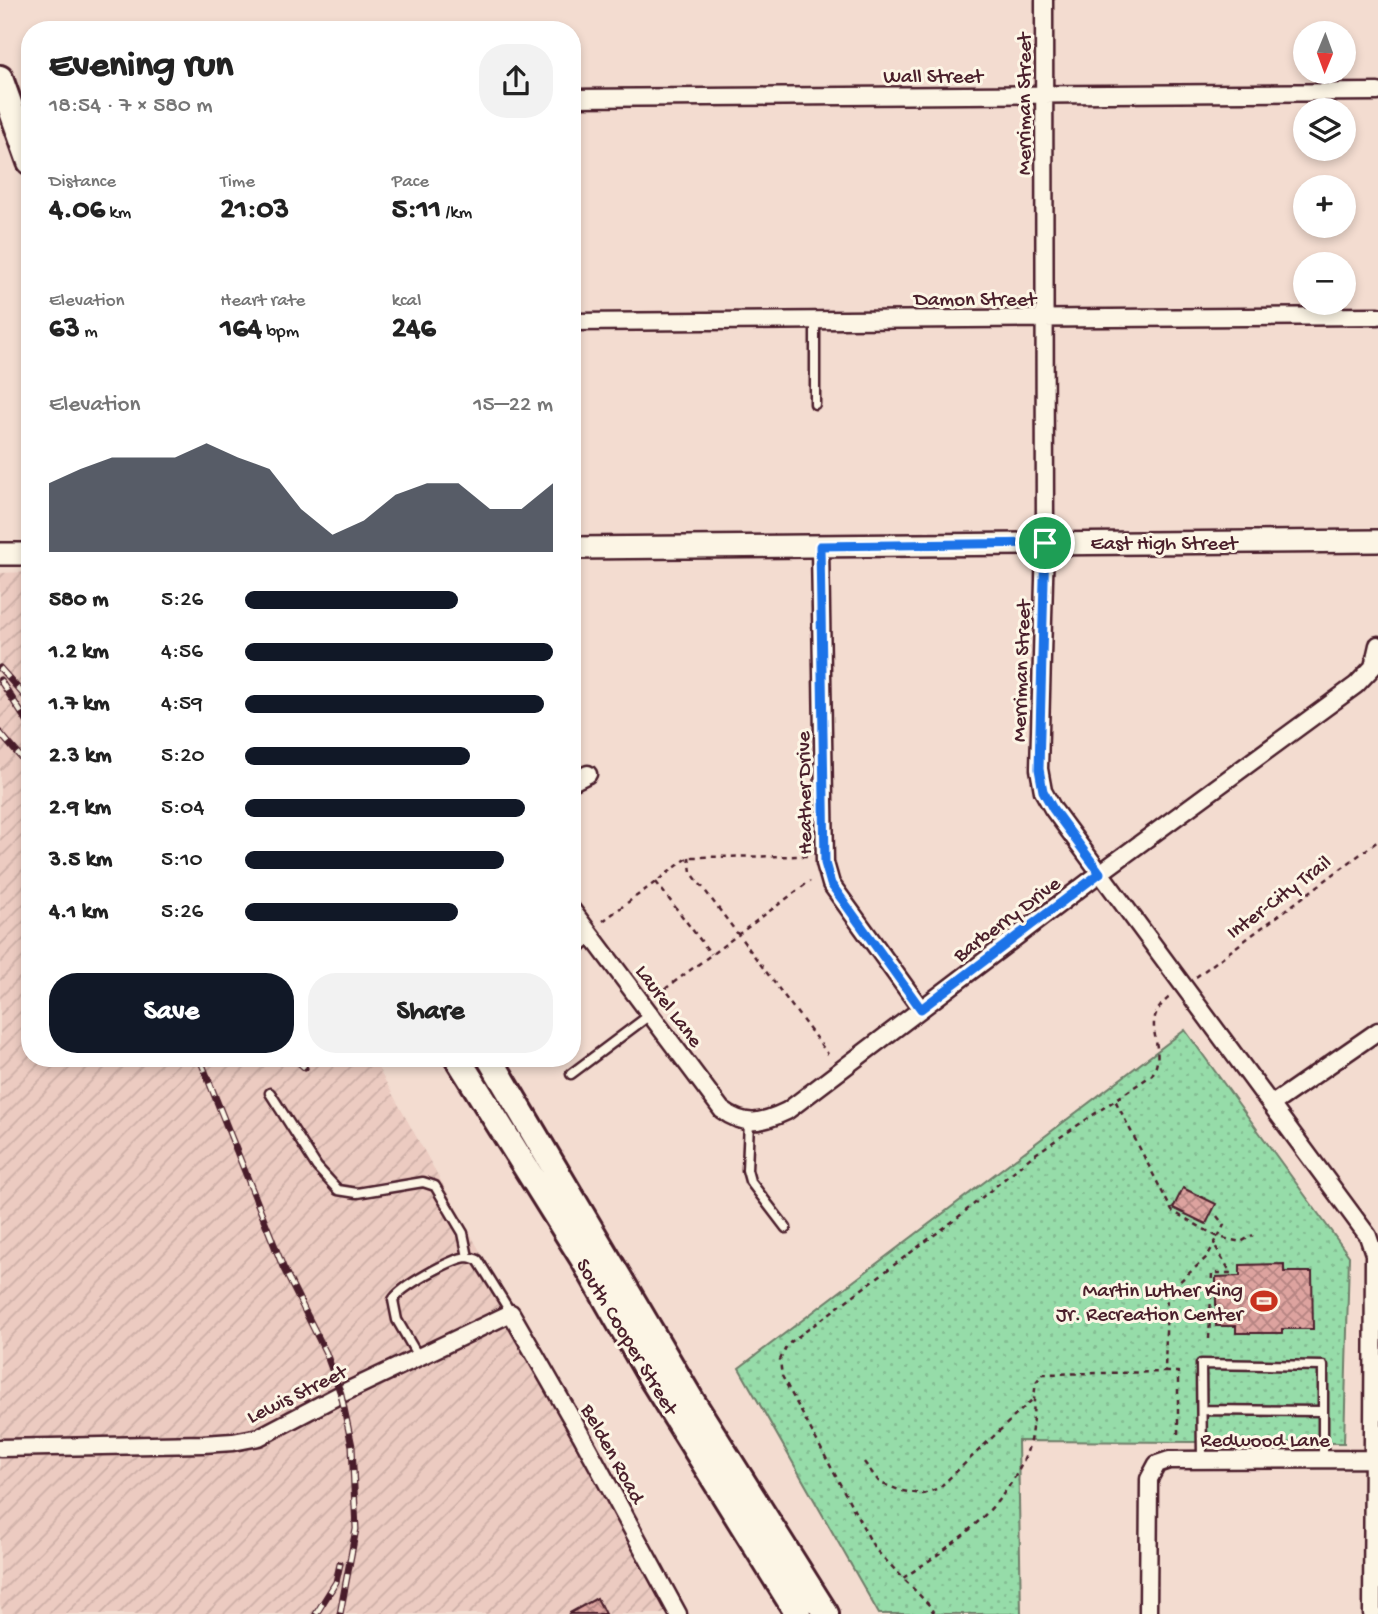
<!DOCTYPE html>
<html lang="en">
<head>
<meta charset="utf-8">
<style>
	body { margin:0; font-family:"Gochi Hand",sans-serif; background:#f2f2f2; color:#222; height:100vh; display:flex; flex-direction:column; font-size:26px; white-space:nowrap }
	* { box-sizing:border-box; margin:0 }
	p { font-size:23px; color:#767676 }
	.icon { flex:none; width:38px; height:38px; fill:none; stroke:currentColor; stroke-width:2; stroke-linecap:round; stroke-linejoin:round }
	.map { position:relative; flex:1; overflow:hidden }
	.drawer { position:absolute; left:21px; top:21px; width:560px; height:1046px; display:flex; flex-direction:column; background:#fff; border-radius:28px; box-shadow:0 4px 10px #0003 }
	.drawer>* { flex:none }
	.needle { width:46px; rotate:181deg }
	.buttons { position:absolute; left:1293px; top:21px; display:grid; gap:14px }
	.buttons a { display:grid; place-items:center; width:63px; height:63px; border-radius:50%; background:#fff; box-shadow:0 4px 10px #0003; font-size:35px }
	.pin { position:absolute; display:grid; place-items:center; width:60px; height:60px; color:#fff; margin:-30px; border:4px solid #fff; border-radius:50%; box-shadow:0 2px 7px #0007 }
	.round { display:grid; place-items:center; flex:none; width:74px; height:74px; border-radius:28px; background:#f2f2f2 }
	.overview { display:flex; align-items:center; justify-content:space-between; height:119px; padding:0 28px }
	h1 { font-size:38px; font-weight:700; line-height:52px }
	.stats { display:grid; grid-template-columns:repeat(3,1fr); gap:10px; height:119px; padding:7px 28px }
	.stats div { display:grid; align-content:center }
	.stats b { font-size:30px; font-weight:700 }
	.stats small { font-size:19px; font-weight:400 }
	.stats p { font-size:19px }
	.chart { height:196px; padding:14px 28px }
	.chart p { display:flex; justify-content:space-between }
	.chart svg { width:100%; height:126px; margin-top:7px; fill:#111827; opacity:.7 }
	.button { display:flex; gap:14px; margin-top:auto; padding:14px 28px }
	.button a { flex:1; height:80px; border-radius:28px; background:#111827; color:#fff; font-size:28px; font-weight:700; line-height:80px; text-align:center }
	.button a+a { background:#f2f2f2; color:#222 }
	ul { padding:0 28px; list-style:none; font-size:23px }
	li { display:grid; grid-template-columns:112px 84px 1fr; align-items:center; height:52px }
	li i { height:18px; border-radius:9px; background:#111827 }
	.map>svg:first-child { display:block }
</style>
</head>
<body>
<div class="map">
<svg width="1378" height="1614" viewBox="0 0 1378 1614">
	<defs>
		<pattern id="industrial-furrows" width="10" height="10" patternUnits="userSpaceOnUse" patternTransform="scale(1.75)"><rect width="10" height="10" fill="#eccbc1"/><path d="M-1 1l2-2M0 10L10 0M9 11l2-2" fill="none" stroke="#ccaea6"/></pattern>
		<pattern id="park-dots" width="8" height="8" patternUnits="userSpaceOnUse" patternTransform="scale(1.75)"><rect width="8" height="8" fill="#96dca9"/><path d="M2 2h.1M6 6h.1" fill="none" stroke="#83bc92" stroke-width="1.8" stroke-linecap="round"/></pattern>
		<pattern id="building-cross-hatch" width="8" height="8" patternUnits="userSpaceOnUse" patternTransform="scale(1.75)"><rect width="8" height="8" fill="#dda39f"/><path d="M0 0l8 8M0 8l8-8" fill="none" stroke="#b58482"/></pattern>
	</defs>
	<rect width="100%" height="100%" fill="#f3dcd0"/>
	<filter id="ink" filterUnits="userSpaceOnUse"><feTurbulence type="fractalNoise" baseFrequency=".0143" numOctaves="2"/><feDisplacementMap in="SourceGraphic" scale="14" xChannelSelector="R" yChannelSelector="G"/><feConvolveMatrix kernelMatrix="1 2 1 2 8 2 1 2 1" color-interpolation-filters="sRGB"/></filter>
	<g filter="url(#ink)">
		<path fill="url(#industrial-furrows)" d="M30 572V1059H373L682 1614H3L0 1604V573Z"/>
		<path fill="url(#park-dots)" stroke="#707e6a" stroke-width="2" d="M1185 1030 1349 1256 1344 1443 1018 1441 1021 1614H879L739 1368Z"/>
		<path fill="url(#building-cross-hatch)" stroke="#4a1f2b" stroke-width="2" d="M1183 1188 1216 1204 1206 1224 1173 1208Z
			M1284 1264V1272H1312L1313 1329H1282V1333H1236V1326H1216V1277L1240 1276V1265Z
			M597 1598 605 1614H568Z"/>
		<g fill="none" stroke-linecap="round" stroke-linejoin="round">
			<defs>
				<path id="lane" d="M815 404V320
					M572 956 592 937
					M571 1074 651 1014
					M270 1093 317 1167 338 1190 357 1193 423 1182 435 1186 463 1233 468 1257
					M749 1121 747 1170 750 1181 786 1228
					M419 1358 397 1320 393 1300C400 1287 451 1259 467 1257 470 1257 475 1259 478 1260L511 1313
					M1202 1410 1322 1411
					M1202 1459 1201 1364 1323 1366V1460"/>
				<path id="street" d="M1044 0 1045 543 1039 769 1043 791 1053 809 1368 1236 1374 1254 1372 1614
					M572 98 1378 92
					M572 322 1378 316
					M820 546 825 863 831 884 921 1009
					M572 782 588 774
					M572 910 722 1110C745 1127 762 1123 787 1111L1100 873 1356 685 1373 667 1378 645
					M1271 1105 1378 1031
					M0 1448 203 1444 233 1442 259 1437 341 1394 511 1313 581 1435 678 1614
					M1148 1614 1149 1479 1157 1464 1169 1460 1374 1459"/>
				<path id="secondary" d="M572 548 1378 541
					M0 554H30"/>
				<path id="primary" d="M0 78 30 162
					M458 1059 583 1259 650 1376 798 1614
					M490 1059 692 1401 826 1614"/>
			</defs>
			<use href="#lane" stroke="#4a1f2b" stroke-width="13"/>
			<use href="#street" stroke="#4a1f2b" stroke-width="21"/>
			<use href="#secondary" stroke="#4a1f2b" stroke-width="26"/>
			<use href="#primary" stroke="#4a1f2b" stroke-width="30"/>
			<path stroke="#4a1f2b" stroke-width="2.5" stroke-dasharray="5 5" stroke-linecap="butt" d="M689 857 691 872 828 1054
				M656 882 711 954
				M603 921 689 857 807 856
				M1196 977 1378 841
				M657 995 810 881
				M1217 1216 1224 1225 1218 1237 1241 1242 1253 1235
				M1209 1339 1212 1273H1231L1214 1244
				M1165 1372H1178V1439
				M864 1462 880 1483 902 1491 923 1494 939 1488 1033 1399
				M903 1578C951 1547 1002 1511 1025 1457 1035 1434 1032 1406 1036 1382L1043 1374 1165 1372 1167 1293 1207 1257 1218 1237 1172 1211 1115 1100
				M934 1614 930 1606 875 1549 782 1376 780 1360 787 1345 957 1218 1031 1157 1152 1075C1170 1045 1135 1023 1171 996"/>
			<use href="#lane" stroke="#fcf5e5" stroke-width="8"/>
			<use href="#street" stroke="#fcf5e5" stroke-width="16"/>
			<use href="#secondary" stroke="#fcf5e5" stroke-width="21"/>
			<use href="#primary" stroke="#fcf5e5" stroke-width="24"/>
			<defs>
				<path id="rail" d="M0 668 30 702
					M0 680 30 726
					M0 733 30 768
					M200 1059 283 1267 326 1353 341 1394 352 1446 356 1529 340 1614
					M295 1059 305 1068
					M316 1614 336 1582 340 1564"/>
			</defs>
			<use href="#rail" stroke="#4a1f2b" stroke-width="7"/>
			<use href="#rail" stroke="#fcf5e5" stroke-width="4.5" stroke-dasharray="13" stroke-linecap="butt"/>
		</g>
	</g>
	<g fill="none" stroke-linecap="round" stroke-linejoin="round" filter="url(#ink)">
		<defs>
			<path id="route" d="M1045 543 1039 769 1043 791 1053 809 1100 873 921 1009 831 884 825 863 820 546Z"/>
		</defs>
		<use href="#route" stroke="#fff" stroke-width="14"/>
		<use href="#route" stroke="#1a73e8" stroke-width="9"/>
	</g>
	<defs>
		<symbol id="stadium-bare" viewBox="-9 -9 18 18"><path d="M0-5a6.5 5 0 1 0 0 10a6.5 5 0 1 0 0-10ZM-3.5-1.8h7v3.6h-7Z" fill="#c8321e" stroke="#fcf5e5" stroke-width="2.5" paint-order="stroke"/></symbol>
	</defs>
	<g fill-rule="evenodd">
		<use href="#stadium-bare" x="1245" y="1282" width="38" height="38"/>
	</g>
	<g text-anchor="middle" stroke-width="6" stroke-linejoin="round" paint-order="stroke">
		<g font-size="21" fill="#4a1f2b" stroke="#fcf5e5">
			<text x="933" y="82">Wall Street</text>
			<text transform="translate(1023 104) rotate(-90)" y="7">Merriman Street</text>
			<text x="975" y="305">Damon Street</text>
			<text x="1164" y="549">East High Street</text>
			<text transform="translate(1020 671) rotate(-88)" y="7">Merriman Street</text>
			<text transform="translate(803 793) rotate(-91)" y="7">Heather Drive</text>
			<text transform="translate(1278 896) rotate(-37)" y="7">Inter-City Trail</text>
			<text transform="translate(1006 918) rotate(-37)" y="7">Barberry Drive</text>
			<text transform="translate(670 1005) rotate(53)" y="7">Laurel Lane</text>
			<text transform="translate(628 1336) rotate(59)" y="7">South Cooper Street</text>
			<text transform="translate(296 1393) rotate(-26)" y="7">Lewis Street</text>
			<text x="1265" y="1446">Redwood Lane</text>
			<text transform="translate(614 1453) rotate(61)" y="7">Belden Road</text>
		</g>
		<g font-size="21" fill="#4a1f2b" stroke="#fcf5e5" text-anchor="end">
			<text x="1243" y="1296">Martin Luther King<tspan x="1243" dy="24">Jr. Recreation Center</tspan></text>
		</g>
	</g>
</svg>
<div class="buttons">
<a><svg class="needle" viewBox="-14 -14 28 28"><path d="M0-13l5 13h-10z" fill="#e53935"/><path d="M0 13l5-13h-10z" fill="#767676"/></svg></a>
<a><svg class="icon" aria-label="layers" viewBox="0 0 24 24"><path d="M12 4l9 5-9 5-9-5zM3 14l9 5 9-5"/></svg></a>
<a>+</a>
<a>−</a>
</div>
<div class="pin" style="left:1045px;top:543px;background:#1e9e55"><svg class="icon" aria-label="arrive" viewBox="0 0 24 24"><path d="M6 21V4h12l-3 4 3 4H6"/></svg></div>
<section class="drawer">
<div class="overview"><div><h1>Evening run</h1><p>18:54 · 7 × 580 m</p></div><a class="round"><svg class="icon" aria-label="share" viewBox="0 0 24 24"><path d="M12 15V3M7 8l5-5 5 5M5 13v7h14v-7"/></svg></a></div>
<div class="stats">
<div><p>Distance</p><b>4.06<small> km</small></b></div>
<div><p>Time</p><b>21:03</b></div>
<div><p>Pace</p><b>5:11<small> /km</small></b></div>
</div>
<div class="stats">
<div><p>Elevation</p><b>63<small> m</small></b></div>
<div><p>Heart rate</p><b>164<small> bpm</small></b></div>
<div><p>kcal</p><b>246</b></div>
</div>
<div class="chart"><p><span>Elevation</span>15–22 m</p>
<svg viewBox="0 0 160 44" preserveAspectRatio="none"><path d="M0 44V20L10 15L20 11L30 11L40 11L50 6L60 11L70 15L80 29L90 38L100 33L110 24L120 20L130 20L140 29L150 29L160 20V44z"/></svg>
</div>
<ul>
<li><b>580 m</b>5:26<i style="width:69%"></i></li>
<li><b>1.2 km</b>4:56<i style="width:100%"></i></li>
<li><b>1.7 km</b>4:59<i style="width:97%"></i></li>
<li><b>2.3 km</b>5:20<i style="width:73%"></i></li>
<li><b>2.9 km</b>5:04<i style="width:91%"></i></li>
<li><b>3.5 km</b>5:10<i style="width:84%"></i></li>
<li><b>4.1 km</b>5:26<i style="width:69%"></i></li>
</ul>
<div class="button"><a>Save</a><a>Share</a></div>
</section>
</div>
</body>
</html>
